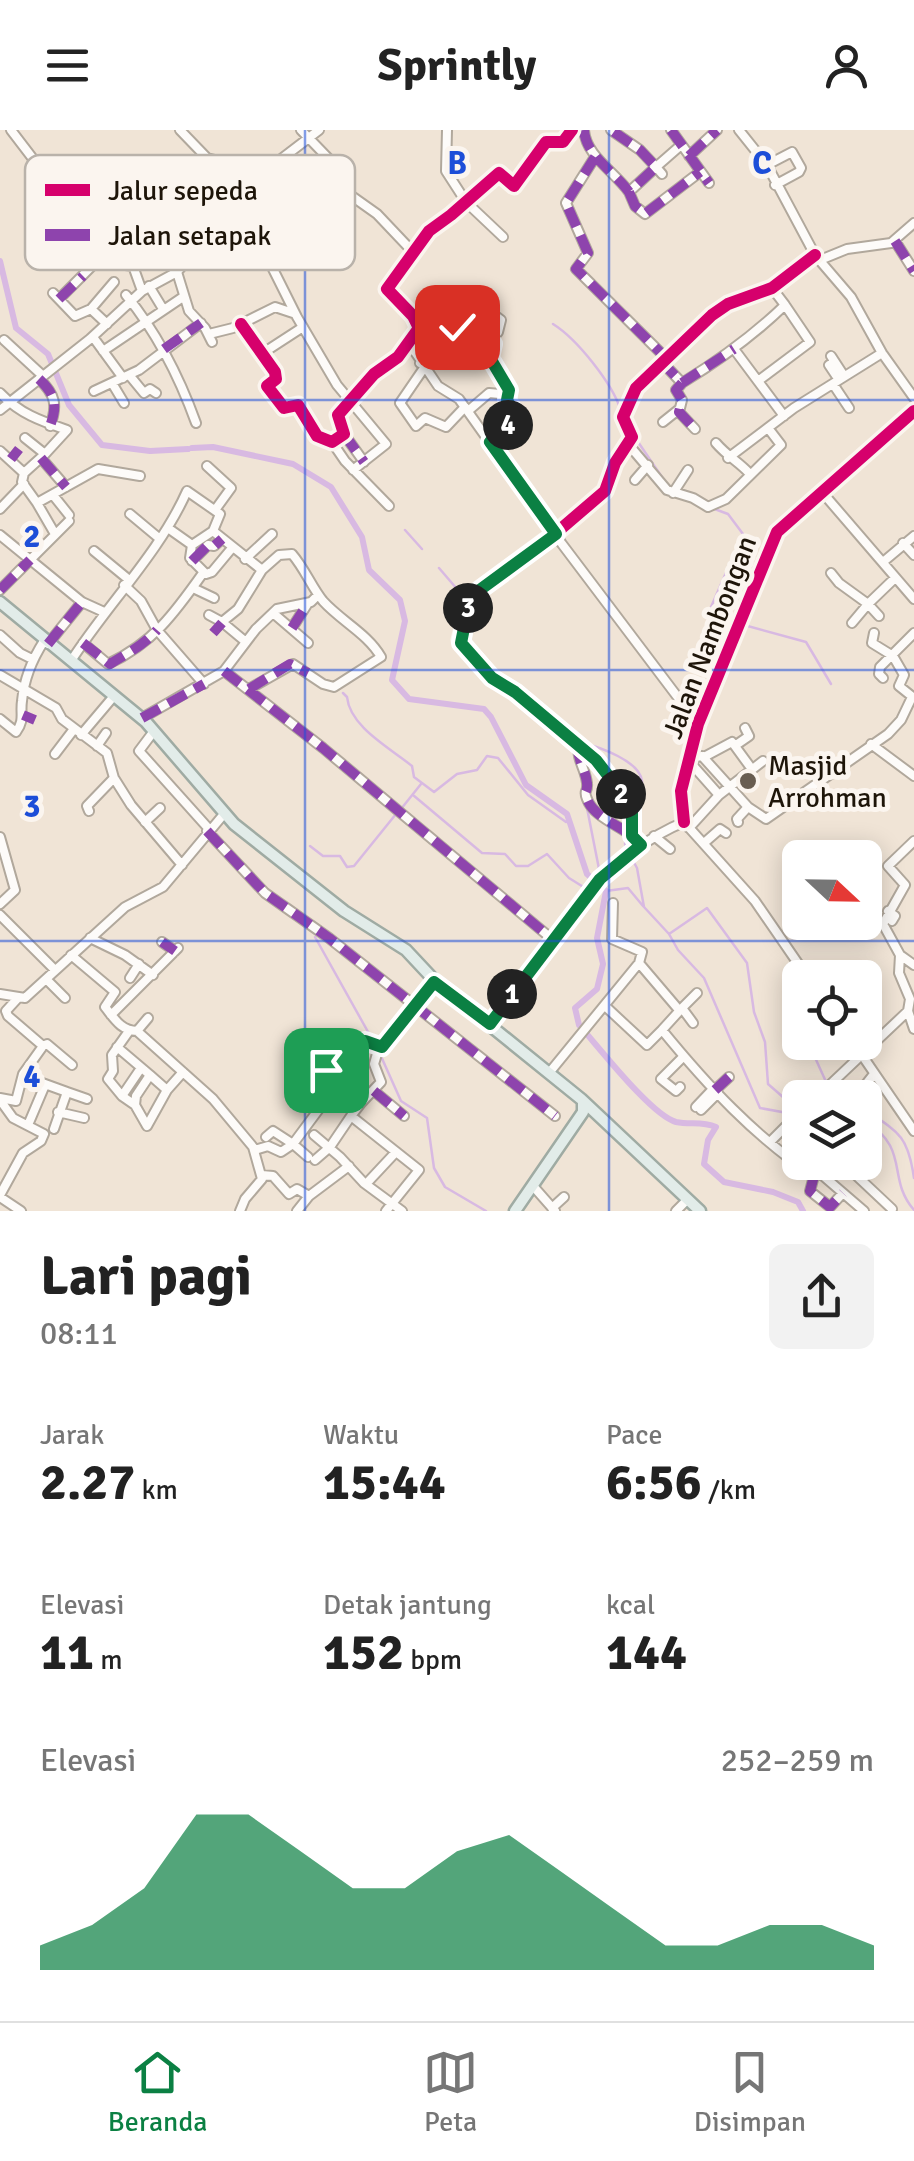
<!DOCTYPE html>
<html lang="id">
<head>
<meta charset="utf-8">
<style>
	body { margin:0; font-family:Signika,sans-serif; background:#f2f2f2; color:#222; height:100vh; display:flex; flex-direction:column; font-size:38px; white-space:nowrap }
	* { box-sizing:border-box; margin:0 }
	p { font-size:32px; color:#767676 }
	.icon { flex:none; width:55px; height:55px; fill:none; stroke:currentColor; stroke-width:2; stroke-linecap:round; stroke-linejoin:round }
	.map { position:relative; height:1081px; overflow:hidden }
	.side { display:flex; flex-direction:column; background:#fff; flex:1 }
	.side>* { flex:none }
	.needle { width:65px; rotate:112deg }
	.fabs { position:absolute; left:782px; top:710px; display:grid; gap:20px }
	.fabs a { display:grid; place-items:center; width:100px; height:100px; border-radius:15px; background:#fff; box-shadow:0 5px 25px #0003; font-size:50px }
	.pin { position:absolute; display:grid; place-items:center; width:85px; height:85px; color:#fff; margin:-42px; border-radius:20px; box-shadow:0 5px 15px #0006 }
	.km { position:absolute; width:50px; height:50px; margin:-25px; border-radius:50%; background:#222; color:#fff; font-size:28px; line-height:50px; text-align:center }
	.round { display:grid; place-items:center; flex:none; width:105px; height:105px; border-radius:15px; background:#f2f2f2 }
	.head { display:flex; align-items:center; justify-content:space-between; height:170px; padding:0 40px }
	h1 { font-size:55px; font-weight:700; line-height:75px }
	.metrics { display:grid; grid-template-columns:repeat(3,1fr); gap:15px; height:170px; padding:10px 40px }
	.metrics div { display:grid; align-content:center }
	.metrics b { font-size:50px; font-weight:700 }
	.metrics small { font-size:28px; font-weight:400 }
	.metrics p { font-size:28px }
	.chart { height:280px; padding:20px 40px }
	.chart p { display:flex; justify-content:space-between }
	.chart svg { width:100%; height:180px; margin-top:10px; fill:#0b8043; opacity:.7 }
	header { display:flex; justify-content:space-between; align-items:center; height:130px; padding:0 40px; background:#fff; font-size:45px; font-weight:700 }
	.dock { display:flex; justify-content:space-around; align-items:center; height:140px; border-top:2px solid #e0e0e0; background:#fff; font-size:28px; color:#767676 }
	.dock a { display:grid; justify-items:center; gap:5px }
	.dock .current { color:#0b8043 }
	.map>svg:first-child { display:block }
</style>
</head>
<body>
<header><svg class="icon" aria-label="menu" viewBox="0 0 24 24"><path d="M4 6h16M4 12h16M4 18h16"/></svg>Sprintly<svg class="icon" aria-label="person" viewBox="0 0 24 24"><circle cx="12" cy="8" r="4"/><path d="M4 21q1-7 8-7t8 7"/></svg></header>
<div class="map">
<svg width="914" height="1081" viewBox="0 0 914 1081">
	<rect width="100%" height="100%" fill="#f0e4d6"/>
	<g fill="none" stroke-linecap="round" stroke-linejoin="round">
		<path stroke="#d8b9e2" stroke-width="2.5" d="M553 194C577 209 613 254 621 281
			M634 306 666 353
			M712 378 728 384 743 404 711 477 717 490 735 494
			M405 400 422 419
			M439 438 463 466
			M744 495 806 512 831 554
			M458 510 455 506 462 471
			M343 563 347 567C350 597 390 618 412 636L414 647 434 662 457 644 477 640 487 626 498 628 528 665 566 692
			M583 613C599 617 640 631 642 651 643 661 638 673 635 683
			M575 621 581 647
			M413 665 482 723 505 724 516 736H528L547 724 569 748 585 758
			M586 673 600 744
			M401 679 421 654
			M310 716 323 726H340L347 737 354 736 396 684
			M626 720 625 713 629 705
			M631 727 637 738 644 777 669 804 707 778 747 833 754 882 765 912 768 954 799 981
			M602 750 606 761 628 758 643 776
			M669 804 678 820 704 848 760 978 793 984
			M315 807 372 909
			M808 912 827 954
			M380 924 401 971 427 988 434 1038 445 1057 486 1081
			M831 957 846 968
			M865 980C899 1002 908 1006 914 1048
			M865 991C911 1019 886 1048 914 1080
			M865 998 878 1001"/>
		<path stroke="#d8b9e2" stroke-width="6" d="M0 131 16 198 48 224 69 275 102 315 150 321 188 319
			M192 318 213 317 293 334 331 357 362 407 369 440 400 470 405 491 392 550 409 569 484 579 491 587 526 655 567 684 587 744 606 761 597 808 603 834 597 859 575 878 579 895C598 916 651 985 676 992 690 995 702 991 716 997L708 1010 704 1034 724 1052 773 1062 798 1072 803 1081"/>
		<defs>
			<path id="minor" d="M11 0 105 123 118 134 133 136 142 161
				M180 0 207 28 250 39 259 46
				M301 0 328 28 346 62 377 84 413 122
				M447 0 446 41 466 72 503 107
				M584 0C586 26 614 41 629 62L656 37 640 20 611 0
				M671 0 709 53
				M739 0 767 35 815 125 851 167 882 223 914 268
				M689 26 717 0
				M595 27 566 73 588 123 576 139 665 227
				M767 35 792 22 801 38 799 42 775 55
				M662 44 656 37 680 16
				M629 62 635 76 645 84 700 42
				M239 71 297 187 337 255 386 314 353 340
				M110 76 127 113 130 134
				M95 84 125 135
				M895 111 914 141
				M820 130 847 119 891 113 914 93
				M177 142 189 181 205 198 212 212
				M149 156 163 179
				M53 163 75 186 91 179 107 194
				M126 165C158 204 179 246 196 293
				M59 169 105 123
				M91 179 114 152
				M418 193 439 170 489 181 501 190 498 202 490 211 494 216 491 228 509 260 507 270 516 285 490 311
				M241 194 275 242 276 249 267 256 284 278 298 275 317 306 332 312 344 304 338 285 374 244 398 227 419 198 413 186 387 159 429 101 451 85 499 43 514 56 546 12H563L572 0
				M209 204 233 198 275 177 293 183
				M93 207 123 248
				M4 210 43 246
				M409 213 438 256 459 269 562 414 698 594
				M734 219 784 286
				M103 221 183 167
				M263 223 303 197
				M831 226 844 246
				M661 231 682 253C718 231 754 205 785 175L772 158
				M420 233 451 194 461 201 472 197 490 211
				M829 235 839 250
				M424 238 400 273 416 296 425 288 446 297 465 277
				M130 246 144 263 150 259 156 263
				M39 249C55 264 58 275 50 296
				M758 251 810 212 785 175
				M112 253 124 273
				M682 253 676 260 682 270 679 282 695 299
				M833 254 849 278
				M94 261 139 240 201 193
				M0 263C20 284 41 291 67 300L45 324
				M0 280 90 209 142 161 177 142 259 46 319 0
				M468 281 489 263 500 264
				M663 292 678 280
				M344 304 364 332
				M332 312 345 331 389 376
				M716 313C727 326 739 332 749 343
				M628 314 667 360 693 368 708 377 726 369 781 315 768 298
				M0 321 24 343 22 352 37 373 98 339 140 346
				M41 328 66 357
				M728 328 794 278 882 223
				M207 336 231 358 215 380
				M24 343 45 324 25 308
				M635 350 648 335
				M822 362 914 469
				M673 363 688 340
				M53 365 69 385
				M37 373 55 404
				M0 379 24 354
				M130 384 160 409
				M168 398 192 415 213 401 262 440 238 479 222 492 246 512
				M0 405 82 472 104 482
				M903 413 914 425
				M192 415 190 428 206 444 212 442 232 418
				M94 421 128 449
				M245 429 272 404
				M192 431 208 415 214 416 222 409
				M883 432 914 406
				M831 443 839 453 868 474 895 448
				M124 455 141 471 157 500 204 554
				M193 458 214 468
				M0 460 69 391
				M273 483 308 513
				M209 485 222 492
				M852 493 868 474 879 486
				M292 498 308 473
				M874 503 872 513 893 526 904 545 899 556 914 568
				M0 505 20 523 32 529
				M83 513 108 534C153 513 174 484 203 443
				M48 514 82 472
				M71 531C107 475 160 422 187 361L220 384 213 401
				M224 541 323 618 552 809
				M0 545 56 578 62 589 107 623 114 648 131 675 182 735
				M883 548 879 544 880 537 914 503
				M249 559 293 534 323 554 334 557 381 527C368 504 341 491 323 471 312 458 305 439 292 424L279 425 262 440
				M142 588 224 541 256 499 277 479 311 472 318 465
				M0 589 16 602C25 590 20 584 22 571 24 550 33 528 44 511
				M154 601 139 621 209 699
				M81 605 114 566
				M578 613C577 632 585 637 587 653 588 664 583 659 587 669 593 686 618 695 632 706
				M871 614 914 646
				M736 615 749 606 745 598
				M97 616 106 603
				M55 624 74 599
				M704 627 732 612 751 638
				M689 628 702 626 748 677 766 689 888 604 901 590 912 567
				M688 630 719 665 763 631
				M89 681 87 676 114 648
				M145 692 160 678
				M684 692 681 661 698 594 777 402 914 281
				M684 692 755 771 808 848
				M738 692 737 689 748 677
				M689 698 719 665
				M207 701 265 763 329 808 555 986
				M654 706 670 719
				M0 707 15 760 0 774
				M704 713 720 699 726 703
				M641 715 632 706V677L595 630 515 562 492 548 460 510 468 478 465 470 556 403 605 361 615 333 632 307 623 287 636 258 712 185 728 174 772 158 815 125
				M613 773 612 809 642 822 639 833
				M888 781 895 786 892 791
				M0 785 55 840
				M90 808 125 825 153 845
				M162 812 175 821
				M71 825 115 862 105 877C114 888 121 901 137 901L213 969 253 1017 262 1049 245 1069 240 1081
				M900 825 914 835
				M130 848 139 834
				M46 849 65 868
				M0 864 25 868 125 777 163 757 224 684
				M17 869 6 881 8 886 43 916 47 914 72 935
				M605 876 647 915 662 900C707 955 754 1006 814 1046L821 1044 864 1081
				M682 878 697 863
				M908 881 910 869 899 843 900 825 883 794 905 755 888 736 914 711
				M111 885 178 818
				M491 894C545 819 595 729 684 692
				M662 900 682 878 693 893
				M129 901 112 925 113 941 108 949 122 966 135 975 136 966 150 945 167 960 183 942
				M137 901 148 888
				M853 912 914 1001
				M117 917 150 945
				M549 943 639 833 679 880
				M23 946 67 962 54 999
				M680 957 676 961 661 949 683 927
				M863 958 874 944
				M715 960 729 947
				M374 961 404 986
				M67 962 87 969
				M122 966 141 938
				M0 968 16 971 23 944 43 916
				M816 968 908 881 914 899
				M0 970 13 988 44 1004 41 1011 23 1023 0 1065
				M361 973 381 952 374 934 379 917
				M135 975 147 996 167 960
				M696 977 714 958
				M701 980 718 963
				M58 982 84 988
				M351 986 361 973 327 946 325 941 365 911 382 917 435 851
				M28 995 45 955
				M314 1005 340 1027 364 1053 402 1081
				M266 1007 273 1001 293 1014 319 979 304 954 325 942
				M770 1012 800 982
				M255 1020 268 1016 281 1022 293 1014 308 1027
				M315 1030 330 1017 351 986 419 1040 386 1081
				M842 1032 892 1079
				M821 1044 830 1032
				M262 1045 273 1046 289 1064 297 1059 309 1066 349 1036
				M814 1046 810 1061 830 1077 843 1063
				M366 1054 395 1023
				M533 1056 555 1081
				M0 1067 21 1081
				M552 1078 564 1067
				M297 1081 309 1066
				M676 1081 688 1069"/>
			<path id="major" d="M0 472 146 592 234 694 344 781 406 820 435 851 581 969 700 1081
				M515 1081 583 982V971"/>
		</defs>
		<use href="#minor" stroke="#b1a89c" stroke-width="12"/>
		<use href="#major" stroke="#9faba3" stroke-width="15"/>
		<use href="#minor" stroke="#fdfbf9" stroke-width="8"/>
		<use href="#major" stroke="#e2ece9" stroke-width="10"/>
		<path stroke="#8e44ad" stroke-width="10" stroke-dasharray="20 10" stroke-linecap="butt" d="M584 0C586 26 614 41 629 62L656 37 640 20 611 0
			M671 0 709 53
			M689 26 717 0
			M595 27 566 73 588 123 576 139 665 227
			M629 62 635 76 645 84 700 42
			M895 111 914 141
			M59 169 83 146
			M164 219 201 193
			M661 231 682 253 734 219
			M39 249C55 264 58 275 50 296
			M682 253 676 260 682 270 679 282 695 299
			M344 304 364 332
			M41 328 66 357
			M11 329 19 319
			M192 431 208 415 214 416 222 409
			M0 460 30 430
			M292 498 308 473
			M213 503 222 493
			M83 513 110 534C127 523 142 517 157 500
			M48 514 82 472
			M224 541 323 618 552 809
			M249 559 290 534 308 543
			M23 585 35 590
			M142 588 204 554
			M578 613C577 632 585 637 587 653 588 664 583 659 587 669 593 686 618 695 632 706
			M207 701 265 763 329 808 555 986
			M162 812 175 821
			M715 960 729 947
			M374 961 404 986
			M814 1046 810 1061 830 1077 843 1063"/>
		<defs>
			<path id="cycleway" d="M241 194 275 242 276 249 267 256 284 278 298 275 317 306 332 312 344 304 338 285 374 244 398 227 419 198 413 186 387 159 429 101 451 85 499 43 514 56 546 12H563L572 0
				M684 692 681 661 698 594 777 402 914 281
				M641 715 632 706V677L595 630 515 562 492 548 460 510 468 478 465 470 556 403 605 361 615 333 632 307 623 287 636 258 712 185 728 174 772 158 815 125"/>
		</defs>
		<use href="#cycleway" stroke="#fbf5ef" stroke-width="19"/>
		<use href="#cycleway" stroke="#d6006c" stroke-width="12"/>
	</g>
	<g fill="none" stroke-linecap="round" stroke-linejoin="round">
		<defs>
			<path id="route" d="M326 940 365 911 382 917 434 852 490 894 600 749 641 715 632 706V676L596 630 515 562 492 548 461 513 468 478 466 470 556 404 490 312 516 285 507 270 509 260 490 228 493 214 472 197 461 201 457 197"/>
		</defs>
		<use href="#route" stroke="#fff" stroke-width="20"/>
		<use href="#route" stroke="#0b8043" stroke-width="12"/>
	</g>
	<path fill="none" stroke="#1d4ed8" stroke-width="2.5" stroke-opacity="0.55" d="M305 0V1081M609 0V1081M0 270H914M0 540H914M0 811H914"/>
	<circle fill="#685d51" stroke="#fbf5ef" stroke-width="4" cx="748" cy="651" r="10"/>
	<g text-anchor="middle" stroke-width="10" stroke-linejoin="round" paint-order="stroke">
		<g font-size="28" fill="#1e1509" stroke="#fbf5ef">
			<text transform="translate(709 507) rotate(-69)" y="10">Jalan Nambongan</text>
		</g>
		<g font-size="28" fill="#1e1509" stroke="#fbf5ef" text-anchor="start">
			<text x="768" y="645">Masjid<tspan x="768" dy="32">Arrohman</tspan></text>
		</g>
	</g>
	<rect x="25" y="25" width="330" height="115" rx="15" fill="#fbf5ef" stroke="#b9b2aa" stroke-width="2.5"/>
	<rect x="45" y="54" width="45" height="12" fill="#d6006c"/>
	<rect x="45" y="99" width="45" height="12" fill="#8e44ad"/>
	<g font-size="28" fill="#1e1509">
		<text x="108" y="70">Jalur sepeda</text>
		<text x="108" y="115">Jalan setapak</text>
	</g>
	<g font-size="32" text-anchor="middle" font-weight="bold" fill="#1d4ed8" stroke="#fbf5ef" stroke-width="10" stroke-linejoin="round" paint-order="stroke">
		<text x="457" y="44">B</text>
		<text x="762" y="44">C</text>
		<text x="32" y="417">2</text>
		<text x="32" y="687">3</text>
		<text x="32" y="957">4</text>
	</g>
</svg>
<div class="fabs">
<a><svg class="needle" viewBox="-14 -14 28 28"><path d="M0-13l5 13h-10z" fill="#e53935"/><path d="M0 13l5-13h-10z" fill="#767676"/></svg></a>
<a><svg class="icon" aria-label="locate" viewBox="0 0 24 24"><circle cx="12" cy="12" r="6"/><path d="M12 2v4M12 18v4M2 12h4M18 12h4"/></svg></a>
<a><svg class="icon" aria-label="layers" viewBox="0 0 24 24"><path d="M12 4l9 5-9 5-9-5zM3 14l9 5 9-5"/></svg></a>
</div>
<div class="pin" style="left:326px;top:940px;background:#1e9e55"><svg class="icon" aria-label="arrive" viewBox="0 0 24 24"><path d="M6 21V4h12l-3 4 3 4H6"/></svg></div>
<div class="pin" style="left:457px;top:197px;background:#d93025"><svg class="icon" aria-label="check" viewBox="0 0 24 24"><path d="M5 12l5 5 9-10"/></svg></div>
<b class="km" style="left:512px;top:864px">1</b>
<b class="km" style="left:621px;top:664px">2</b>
<b class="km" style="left:468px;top:478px">3</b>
<b class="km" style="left:508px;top:295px">4</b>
</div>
<section class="side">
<div class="head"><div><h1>Lari pagi</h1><p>08:11</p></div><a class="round"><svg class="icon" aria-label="share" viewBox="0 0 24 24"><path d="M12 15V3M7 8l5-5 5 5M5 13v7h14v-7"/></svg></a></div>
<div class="metrics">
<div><p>Jarak</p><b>2.27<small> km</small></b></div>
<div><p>Waktu</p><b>15:44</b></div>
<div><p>Pace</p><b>6:56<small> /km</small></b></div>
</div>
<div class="metrics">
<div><p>Elevasi</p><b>11<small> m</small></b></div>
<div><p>Detak jantung</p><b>152<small> bpm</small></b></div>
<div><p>kcal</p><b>144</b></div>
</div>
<div class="chart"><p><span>Elevasi</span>252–259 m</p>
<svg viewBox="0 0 160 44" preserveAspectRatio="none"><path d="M0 44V38L10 33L20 24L30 6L40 6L50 15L60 24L70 24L80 15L90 11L100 20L110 29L120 38L130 38L140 33L150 33L160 38V44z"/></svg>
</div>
</section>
<nav class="dock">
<a class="current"><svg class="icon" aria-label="home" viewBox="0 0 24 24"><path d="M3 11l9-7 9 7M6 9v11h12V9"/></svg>Beranda</a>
<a><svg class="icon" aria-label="map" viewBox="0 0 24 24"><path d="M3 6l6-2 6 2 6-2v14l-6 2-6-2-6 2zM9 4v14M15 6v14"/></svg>Peta</a>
<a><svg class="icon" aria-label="saved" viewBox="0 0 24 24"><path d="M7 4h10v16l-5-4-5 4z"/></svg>Disimpan</a>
</nav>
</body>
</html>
